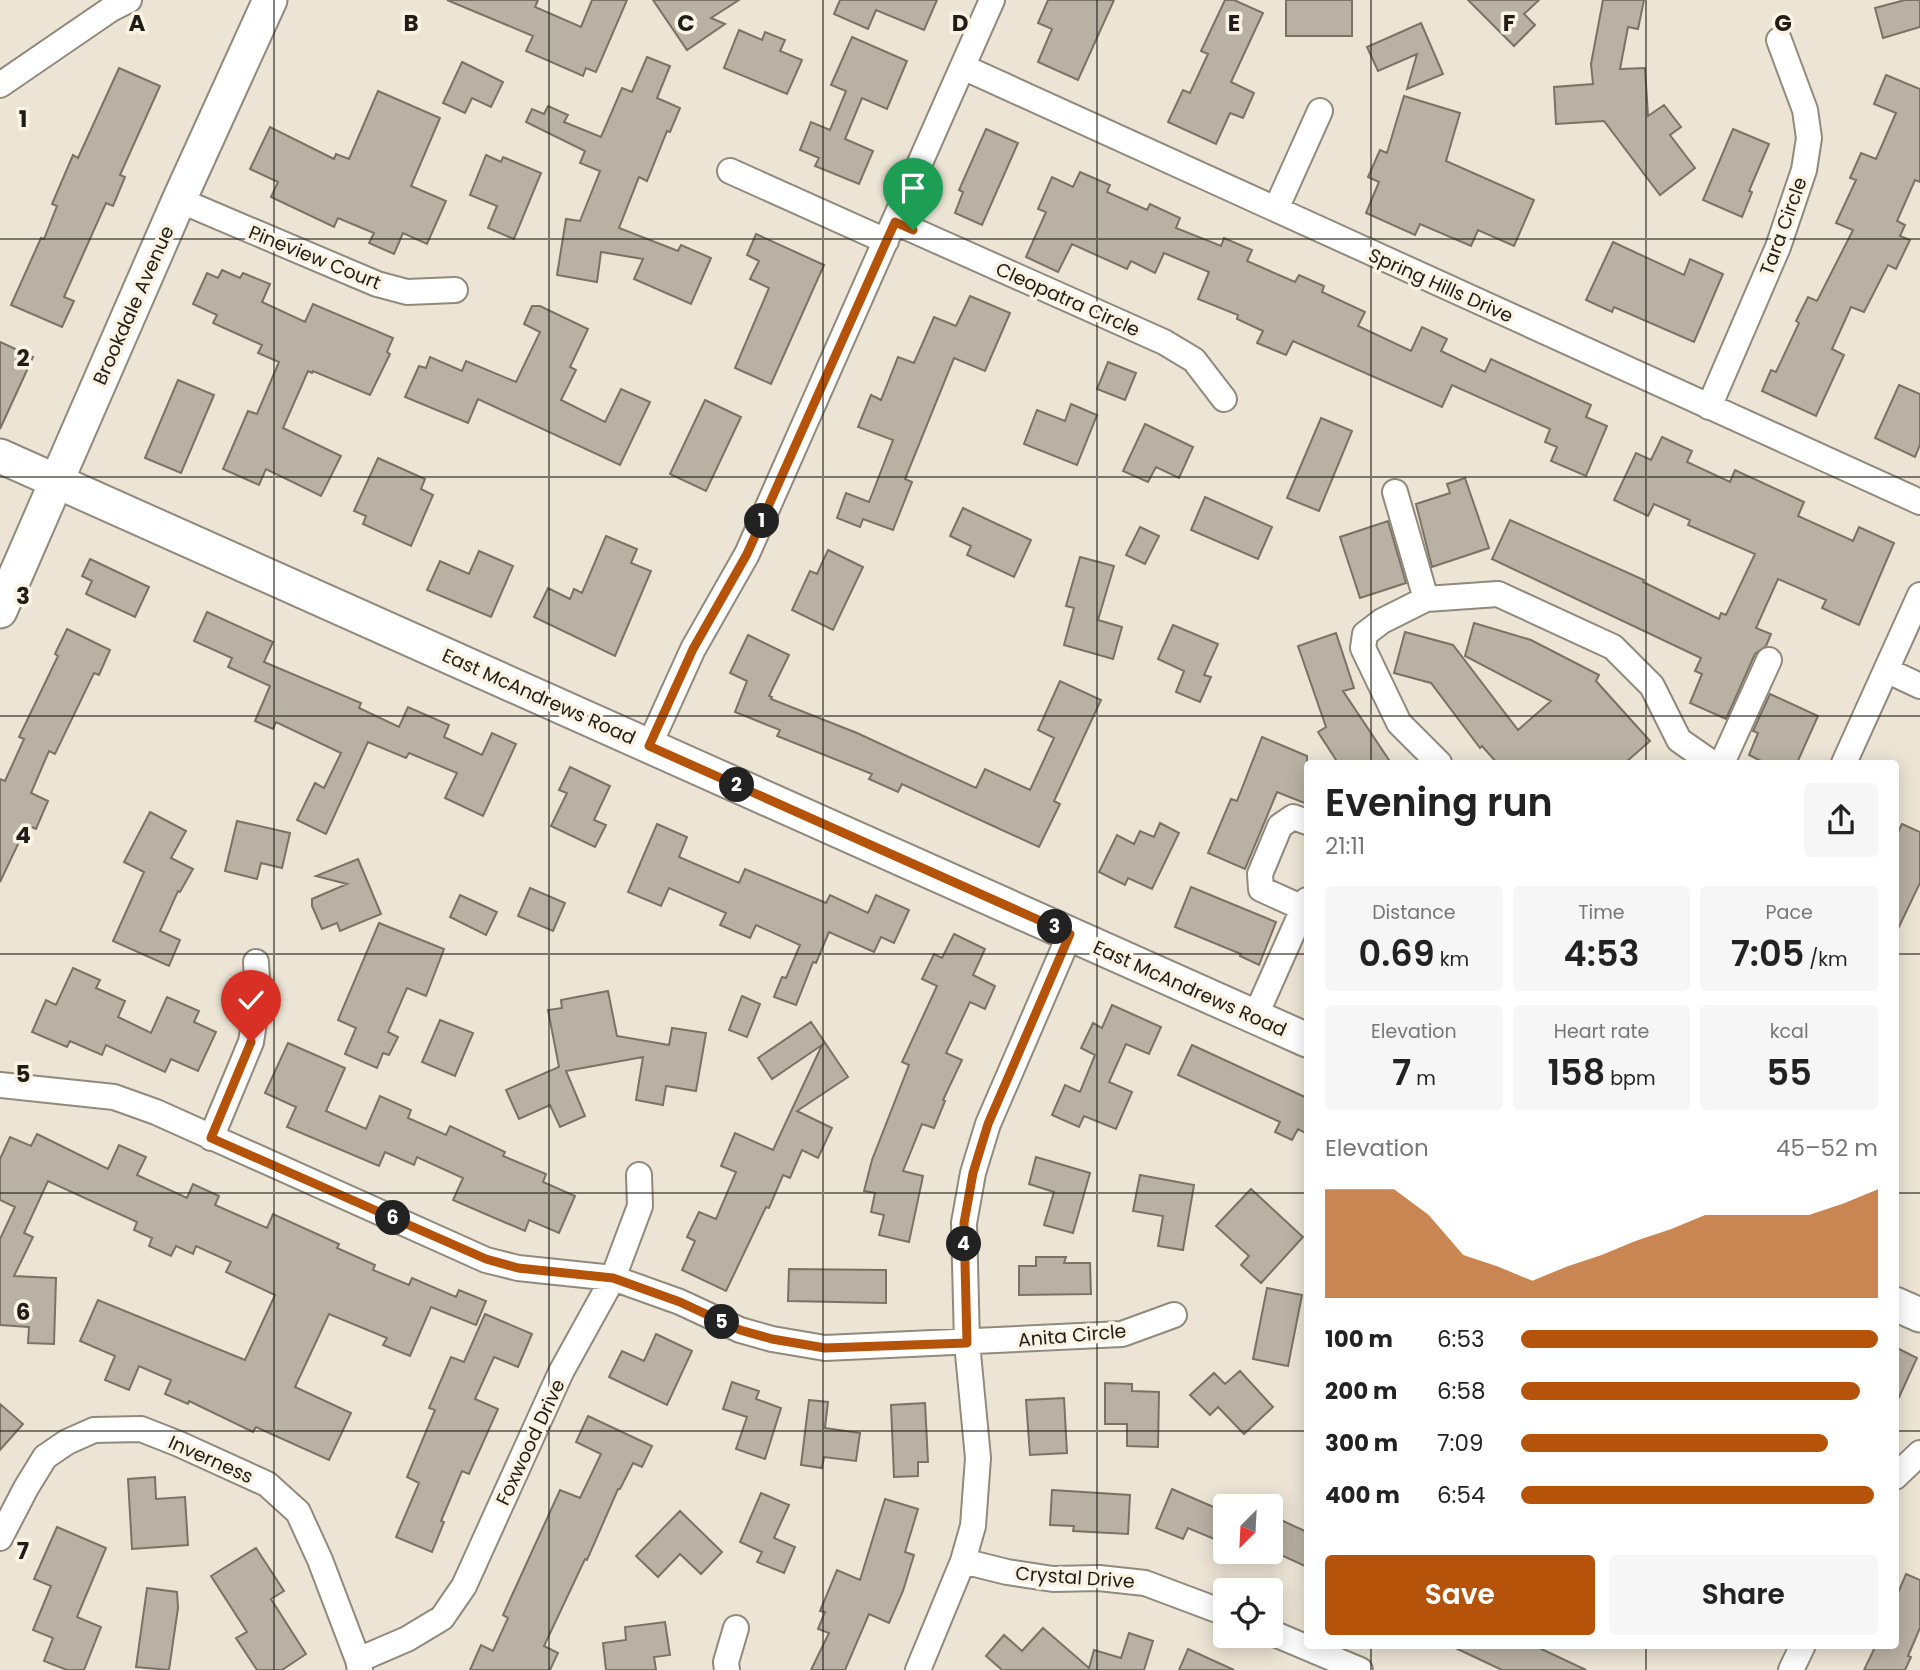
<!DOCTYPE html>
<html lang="en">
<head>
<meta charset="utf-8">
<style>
	body { margin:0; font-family:Poppins,sans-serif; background:#f6f6f6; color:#222; height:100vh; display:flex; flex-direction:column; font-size:26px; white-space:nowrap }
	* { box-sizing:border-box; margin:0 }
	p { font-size:23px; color:#767676 }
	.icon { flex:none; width:38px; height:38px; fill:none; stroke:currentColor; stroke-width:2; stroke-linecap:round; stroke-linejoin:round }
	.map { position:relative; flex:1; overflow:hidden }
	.details { position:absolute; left:1304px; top:760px; width:595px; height:889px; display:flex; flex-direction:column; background:#fff; border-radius:7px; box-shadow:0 4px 18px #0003 }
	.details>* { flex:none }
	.needle { width:46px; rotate:204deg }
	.buttons { position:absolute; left:1213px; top:1494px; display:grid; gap:14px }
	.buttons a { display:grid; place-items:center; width:70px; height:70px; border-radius:7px; background:#fff; box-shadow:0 4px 18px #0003; font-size:35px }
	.pin { position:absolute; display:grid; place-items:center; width:60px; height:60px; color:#fff; margin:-72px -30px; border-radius:50% 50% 50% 0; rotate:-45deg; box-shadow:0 0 7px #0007 }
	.pin .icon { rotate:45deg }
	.km { position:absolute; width:35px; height:35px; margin:-18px; border-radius:50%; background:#222; color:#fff; font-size:19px; line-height:35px; text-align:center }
	.round { display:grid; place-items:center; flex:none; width:74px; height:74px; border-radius:7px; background:#f6f6f6 }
	.summary { display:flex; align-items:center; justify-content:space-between; height:119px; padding:0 21px }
	h1 { font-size:38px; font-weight:600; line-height:52px }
	.metrics { display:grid; grid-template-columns:repeat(3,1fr); gap:10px; height:119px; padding:7px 21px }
	.metrics div { display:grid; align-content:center; border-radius:7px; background:#f6f6f6; text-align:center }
	.metrics b { font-size:35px; font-weight:600 }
	.metrics small { font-size:19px; font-weight:400 }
	.metrics p { font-size:19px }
	.chart { height:196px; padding:14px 21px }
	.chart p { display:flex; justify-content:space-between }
	.chart svg { width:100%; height:126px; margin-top:7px; fill:#b45309; opacity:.7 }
	.primary-button { display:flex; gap:14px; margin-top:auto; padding:14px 21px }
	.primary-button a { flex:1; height:80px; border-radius:7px; background:#b45309; color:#fff; font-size:28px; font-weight:600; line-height:80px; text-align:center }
	.primary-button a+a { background:#f6f6f6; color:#222 }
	ul { padding:0 21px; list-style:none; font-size:23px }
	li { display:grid; grid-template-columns:112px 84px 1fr; align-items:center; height:52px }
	li i { height:18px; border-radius:9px; background:#b45309 }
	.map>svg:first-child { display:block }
</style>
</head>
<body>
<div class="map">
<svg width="1920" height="1670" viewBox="0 0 1920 1670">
	<rect width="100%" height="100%" fill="#ece5d5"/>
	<path fill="#b9b1a3" stroke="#7a7365" stroke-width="2" d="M447 0H538L535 7 581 27 592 0H627L596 72 586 68 583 76 526 51 533 36Z
		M653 0H739L711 18 725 24 687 50Z
		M840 0H937L924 30 876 10 868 29 834 14Z
		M1048 0H1114L1078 80 1038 62 1052 29 1038 23Z
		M1225 0H1234L1263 13 1231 82 1254 93 1243 118 1230 113 1216 144 1168 122 1183 90 1190 93 1208 54 1201 51Z
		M1286 0H1352V36H1286Z
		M1468 0H1539L1524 14 1535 25 1514 46Z
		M1603 0H1644L1638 29 1628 27 1620 69 1645 68 1648 116 1664 105 1681 127 1670 135 1695 168 1660 195 1604 121 1556 124 1554 87 1593 84 1591 64Z
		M1905 0H1920V27L1883 38 1875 8Z
		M1421 23 1443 74 1407 89 1417 54 1378 71 1367 47Z
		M739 30 762 40 765 32 785 40 780 51 802 60 787 94 724 68Z
		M852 37 907 61 887 109 862 98 845 139 873 151 859 184 815 166 819 158 800 150 811 122 830 130 846 91 831 85Z
		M647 57 670 66 657 98 680 108 670 132 667 131 647 181 639 177 619 228 678 251 681 245 711 258 691 304 634 279 643 259 601 252 597 282 557 275 566 219 580 221 600 171 580 163 585 151 526 122 532 109 544 114 548 106 568 115 564 122 601 137 622 88 632 92Z
		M462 62 503 82 491 107 472 98 465 113 443 103Z
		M119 68 160 86 120 175 125 177 113 206 106 203 64 297 74 301 62 327 11 305 41 238 44 239 57 206 52 204 73 155 78 158Z
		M1886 75 1920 89V182L1915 180 1897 221 1905 225 1900 236 1910 240 1896 269 1888 265 1864 312 1851 307 1832 349 1844 355 1816 416 1762 391 1771 370 1776 372 1799 323 1796 321 1808 297 1817 301 1853 230 1836 223 1856 180 1850 178 1861 153 1876 159 1896 113 1874 104Z
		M378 91 440 118 411 186 446 201 427 244 403 233 394 254 369 243 374 233 338 218 334 227 271 197 278 182 250 169 270 127 334 159 336 154 349 159Z
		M1404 96 1460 113 1446 161 1534 200 1514 246 1478 230 1471 246 1420 224 1415 235 1366 213 1379 182 1368 177 1380 150 1387 153Z
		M986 129 1018 143 982 225 955 213 963 192 959 190Z
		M1733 129 1769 144 1749 191 1752 192 1742 217 1703 200Z
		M486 155 501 162 503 157 541 173 514 239 488 228 497 206 470 195Z
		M1080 172 1110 185 1107 192 1147 210 1150 204 1180 218 1176 228 1221 246 1224 238 1252 250 1247 261 1295 282 1299 275 1324 286 1322 292 1365 312 1358 326 1411 351 1422 327 1447 339 1441 351 1485 372 1491 359 1591 405 1586 417 1607 426 1586 476 1551 461 1557 447 1545 442 1550 429 1452 385 1442 407 1293 341 1286 355 1257 343 1263 331 1237 319 1238 315 1198 299 1209 272 1164 253 1155 273 1131 261 1127 269 1072 244 1058 272 1026 257 1046 212 1038 209 1052 177 1073 187Z
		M756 234 824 265 771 384 735 368 769 288 750 279 759 261 747 255Z
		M1613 242 1684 275 1690 259 1723 274 1694 342 1614 307 1612 312 1586 300Z
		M222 270 240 278 243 273 270 284 262 302 305 322 313 304 393 338 387 352 390 354 370 395 313 371 312 373 308 371 283 428 341 456 321 496 266 469 259 485 223 469 248 411 257 414 279 362 258 353 262 345 213 323 217 315 193 304 207 273 218 278Z
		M970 296 1010 313 985 371 954 358 905 479 912 482 893 530 863 519 860 527 837 518 846 493 869 502 893 440 858 427 871 395 881 400 898 357 914 363 934 317 956 326Z
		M532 306H540L588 329 570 367 576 370 561 400 605 422 621 389 650 402 620 465 478 399 468 423 405 397 419 366 426 368 430 357 462 371 466 361 516 382 540 332 524 324Z
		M0 342 33 357 0 429Z
		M1108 362 1136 373 1125 400 1097 389Z
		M178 380 214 395 181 473 145 458Z
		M1899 385 1920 394V445L1915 457 1875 438Z
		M705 400 741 417 706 491 670 474Z
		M1071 404 1097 415 1077 465 1024 444 1037 410 1065 421Z
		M1321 418 1352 431 1319 511 1287 498Z
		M1145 424 1193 447 1179 478 1156 467 1148 482 1123 471Z
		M1662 437 1692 451 1687 462 1730 482 1735 470 1804 502 1798 516 1853 541 1859 527 1894 543 1859 625 1822 608 1826 600 1778 579 1756 628 1771 634 1766 646 1755 654 1726 719 1690 703 1702 674 1695 671 1701 658 1492 559 1510 520 1644 580 1643 582 1719 619 1721 613 1726 615 1755 554 1688 525 1690 520 1654 504 1648 516 1614 500 1636 453 1651 460Z
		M378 458 425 479 421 489 433 495 411 546 363 524 366 516 354 511Z
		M1465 478 1489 548 1432 567 1416 504 1450 493 1447 484Z
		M1205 497 1272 527 1258 559 1191 530Z
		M963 508 1031 540 1014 577 967 555 971 546 950 536Z
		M1388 521 1406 583 1360 598 1340 537Z
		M1140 527 1159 536 1145 564 1126 555Z
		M606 536 637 549 631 563 651 571 615 656 534 617 548 588 570 599 574 589 582 593Z
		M828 550 863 567 833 630 792 610 810 571 817 574Z
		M479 551 513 566 491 617 427 590 440 561 469 574Z
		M1080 557 1114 566 1098 620 1122 627 1113 659 1064 645 1074 608 1066 606Z
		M90 559 149 587 135 617 86 594 92 581 82 576Z
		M207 612 273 642 264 662 361 703 359 708 399 727 408 707 449 725 444 737 482 755 492 733 516 744 483 816 445 798 457 773 409 753 406 758 368 742 326 834 297 820 315 783 324 788 341 753 276 722 273 729 255 721 270 686 228 667 232 658 194 641Z
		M1474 623 1531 640 1599 675 1596 681 1650 741 1625 763H1497L1482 746 1480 748 1431 683 1394 673 1405 632 1453 645 1518 730 1551 701 1465 656Z
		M1173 625 1218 644 1204 675 1211 677 1200 702 1176 692 1184 671 1158 659Z
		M67 629 110 650 99 675 94 673 55 754 49 751 31 793 48 801 36 829 27 825 0 882V779L5 781 24 739 19 737 58 656 55 654Z
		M1336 633 1354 688 1343 691 1391 763H1338L1318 732 1326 727 1298 646Z
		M748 635 789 655 769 696 772 697 771 699 857 733 976 788 985 769 1030 790 1054 738 1038 730 1060 681 1101 700 1054 801 1060 804 1039 847 902 784 898 792 869 779 872 774 777 736 780 730 735 712 747 681 730 673Z
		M1770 694 1818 716 1797 763H1765L1749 755 1758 733 1753 731Z
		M1262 737 1307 756V804L1277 792 1245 869 1208 853 1231 799 1237 801Z
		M570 767 610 786 594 820 606 825 595 847 551 826 567 793 559 790Z
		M150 812 186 831 171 858 193 869 180 892 178 891 160 931 180 940 169 966 113 941 144 872 124 862Z
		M237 821 290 833 282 868 261 863 257 879 225 871Z
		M1160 823 1179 833 1152 889 1128 878 1125 885 1099 872 1117 835 1134 844 1140 831 1154 837Z
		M657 824 687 837 679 857 739 883 745 869 826 903 830 895 868 913 876 895 909 910 894 943 881 937 874 952 829 932 816 963 813 962 796 1005 774 997 782 977 786 978 800 945 756 925 750 938 720 925 726 913 669 888 661 906 628 892Z
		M1902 824 1920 832V883L1895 935V838Z
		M358 859 381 914 340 931 337 923 322 929 312 906V899L347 884 316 876Z
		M1191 887 1276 922 1259 965 1240 956 1241 954 1175 927Z
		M530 888 565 903 553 931 518 916Z
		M460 895 497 912 486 935 450 917Z
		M379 923 444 949 426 996 407 988 388 1032 398 1037 389 1055 383 1053 377 1068 345 1054 356 1028 338 1020Z
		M954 934 985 949 973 975 995 986 985 1009 970 1002 946 1053 962 1060 943 1100 945 1101 934 1128 922 1124 903 1171 923 1176 909 1242 879 1235 884 1215 871 1212 875 1193 864 1191 872 1160 909 1065 902 1062 937 986 922 979 934 954 942 958Z
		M73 968 100 980 96 988 125 1001 118 1017 151 1033 167 997 199 1011 194 1022 216 1032 198 1071 171 1059 165 1072 106 1045 102 1055 70 1041 67 1047 32 1032 46 1000 56 1005Z
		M608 991 617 1036 669 1045 672 1028 706 1033 696 1091 666 1086 663 1105 636 1100 643 1057 566 1071 585 1116 560 1127 550 1105 519 1119 506 1090 559 1067 548 1010 562 1008 561 1000Z
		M742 996 760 1004 747 1037 729 1030Z
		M1112 1005 1161 1027 1149 1054 1126 1044 1109 1082 1132 1092 1116 1129 1084 1116 1079 1127 1052 1115 1065 1085 1080 1092 1095 1055 1081 1048 1093 1023 1102 1028Z
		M440 1020 473 1033 455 1076 422 1062Z
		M811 1022 848 1077 797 1111 832 1128 818 1158 802 1150 790 1178 783 1175 769 1208 766 1207 726 1291 682 1270 695 1241 687 1237 699 1212 716 1219 736 1172 721 1166 735 1133 773 1150 822 1045 772 1079 758 1058Z
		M288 1043 345 1068 326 1111 366 1129 380 1096 411 1110 408 1118 446 1135 450 1126 505 1152 503 1156 546 1174 543 1182 575 1196 559 1233 529 1220 525 1231 453 1200 463 1178 417 1157 414 1165 385 1152 379 1166 287 1127 296 1107 265 1093Z
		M1192 1045 1307 1098V1134L1298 1129 1292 1140 1275 1132 1280 1122 1178 1075Z
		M37 1134 108 1169 119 1145 146 1157 137 1175 187 1198 193 1184 219 1196 215 1205 267 1228 273 1214 339 1244 337 1248 375 1265 373 1270 409 1285 412 1278 456 1297 459 1290 486 1301 476 1325 431 1307 410 1356 383 1345 387 1338 329 1314 295 1387 351 1413 329 1460 256 1427 253 1432 189 1401 188 1404 165 1394 171 1380 139 1366 129 1390 105 1380 115 1356 80 1341 98 1300 245 1360 275 1295 226 1272 231 1262 196 1246 193 1254 176 1246 171 1256 149 1246 152 1238 134 1230 137 1222 48 1181 24 1233 33 1237 14 1276 56 1278 54 1344 28 1343 29 1327 0 1325V1239L15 1207 0 1200V1159L10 1137 31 1146Z
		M1036 1157 1090 1173 1073 1233 1044 1225 1054 1192 1029 1184Z
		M1140 1175 1194 1185 1183 1250 1158 1246 1163 1216 1133 1211Z
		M1251 1189 1303 1237 1261 1283 1241 1265 1249 1256 1216 1226Z
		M1036 1257H1066L1064 1263H1090L1091 1294 1019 1295V1266H1036Z
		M789 1269 886 1270V1303L788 1301Z
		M1267 1288 1302 1295 1288 1366 1253 1359Z
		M485 1314 532 1334 518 1367 494 1357 475 1399 498 1409 469 1474 462 1471 441 1521 444 1522 432 1552 396 1537 419 1483 407 1477 435 1410 429 1408 451 1357 464 1362Z
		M656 1334 692 1351 667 1405 609 1377 622 1351 644 1361Z
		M1895 1347 1917 1358 1895 1406Z
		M1240 1371 1273 1407 1244 1434 1218 1407 1210 1415 1190 1395 1214 1373 1225 1384Z
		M732 1382 759 1391 756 1399 781 1408 765 1459 736 1449 747 1417 723 1409Z
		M1105 1383 1132 1384V1391L1159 1392 1158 1447 1127 1446V1424H1105Z
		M1064 1398 1067 1453 1030 1455 1026 1400Z
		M809 1400 828 1402 825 1428 860 1433 856 1461 824 1457 822 1468 801 1465Z
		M925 1403 928 1462H918V1476L894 1477 891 1405Z
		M0 1404 23 1424 0 1450Z
		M588 1416 652 1446 642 1467 633 1463 620 1489H618L587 1560 585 1559 544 1646 558 1653 550 1670H470L481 1645 493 1651 508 1618 503 1615 560 1490 580 1498 601 1454 576 1442Z
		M155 1477 156 1499 185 1497 188 1545 132 1549 128 1479Z
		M1172 1489 1225 1512V1527L1219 1541 1188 1528 1183 1539 1156 1528Z
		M1052 1490 1130 1495 1128 1534 1073 1531 1074 1526 1050 1525Z
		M761 1493 789 1505 774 1538 795 1547 784 1573 757 1562 762 1552 740 1542Z
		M885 1499 918 1509 905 1552 914 1555 903 1591 889 1623 869 1614 845 1670H811L829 1633 818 1629 825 1612 820 1611 837 1570 860 1580Z
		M680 1511 722 1552 701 1574 680 1554 658 1577 636 1556Z
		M1270 1515 1307 1532V1567L1270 1550Z
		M57 1527 106 1548 77 1617 101 1627 84 1670H67L44 1661 53 1638 33 1630 51 1586 34 1579Z
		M256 1548 284 1591 271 1599 306 1654 282 1670H257L236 1638 247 1632 211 1576Z
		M1906 1574 1920 1580V1628L1908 1656 1911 1657 1905 1670H1864L1876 1645H1895V1600Z
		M147 1588 177 1592 178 1608 169 1670 136 1667Z
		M665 1622 670 1655 654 1657 656 1670H606L603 1643 626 1640 625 1627Z
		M1043 1628 1089 1668 1094 1650 1121 1658 1129 1633 1153 1641 1144 1670H1002L986 1656 1004 1635 1022 1651Z
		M1449 1645H1533L1586 1670H1502Z
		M1188 1649 1234 1670H1179Z"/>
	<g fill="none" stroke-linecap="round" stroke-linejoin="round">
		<defs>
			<path id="street" d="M963 67 1920 502
				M0 85 111 9 129 0
				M730 171 886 241
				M179 200 377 284 407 292 455 290
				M1276 209 1320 111
				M895 222 1164 342 1194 360 1224 399
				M1709 407 1778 247 1804 170 1809 138 1805 110 1779 40
				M1395 492 1426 599
				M1886 670 1920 686
				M649 746 693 649 747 554 992 0
				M1439 763 1399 723 1363 648 1365 634 1382 621 1426 599 1498 594 1613 647 1652 686 1679 740 1712 763
				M1722 763 1769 660
				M1844 763 1920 595
				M1303 908 1261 889 1260 874 1280 826 1293 817 1307 822
				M1255 1017 1307 900
				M0 1085 114 1097 156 1112 486 1260 518 1268 613 1278 680 1302 740 1330 772 1339 825 1348 1122 1334 1174 1315
				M211 1138 251 1042 258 997 256 962
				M1895 1477 1920 1453
				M0 1538 26 1488 45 1457 67 1442 94 1430 141 1429 179 1444 267 1484 298 1512 320 1560 358 1660 360 1670
				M963 1561 1007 1572 1053 1579 1099 1578 1145 1583 1225 1613
				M1270 1632 1360 1670
				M358 1660 407 1639 442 1618 464 1586 561 1372 613 1278 640 1206 639 1175
				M727 1670 726 1662 736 1628
				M918 1670 963 1561 973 1526 978 1458 967 1343 964 1223 973 1173 988 1124 1070 934
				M1791 1670 1803 1645"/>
			<path id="secondary" d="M0 456 1307 1040
				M0 611 179 200 270 0
				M1895 1304 1920 1315"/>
		</defs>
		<use href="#street" stroke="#918a7c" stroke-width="28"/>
		<use href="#secondary" stroke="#918a7c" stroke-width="37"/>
		<use href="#street" stroke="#fff" stroke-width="24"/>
		<use href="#secondary" stroke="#fff" stroke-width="33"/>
	</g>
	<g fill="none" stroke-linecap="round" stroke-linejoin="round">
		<defs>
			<path id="route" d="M251 1042 211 1138 486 1259 518 1268 613 1278 680 1302 740 1330 772 1339 825 1348 967 1343 964 1223 973 1173 988 1124 1070 934 649 746 693 649 747 554 895 222 913 230"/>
		</defs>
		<use href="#route" stroke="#fff" stroke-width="14"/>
		<use href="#route" stroke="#b45309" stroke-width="9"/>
	</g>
	<path fill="none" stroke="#201d17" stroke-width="2" stroke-opacity="0.55" d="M274 0V1670M549 0V1670M823 0V1670M1097 0V1670M1371 0V763M1646 0V763M0 239H1920M0 477H1920M0 716H1920M0 954H1307M1895 954H1920M0 1193H1307M1895 1193H1920M0 1431H1307M1895 1431H1920M1371 1645V1670M1646 1645V1670"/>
	<g text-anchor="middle" stroke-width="7" stroke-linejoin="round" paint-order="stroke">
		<g font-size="19" fill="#201d17" stroke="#faf2e2">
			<text transform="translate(1783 226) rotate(-70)" y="7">Tara Circle</text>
			<text transform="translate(315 257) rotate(22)" y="7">Pineview Court</text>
			<text transform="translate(1441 285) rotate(24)" y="7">Spring Hills Drive</text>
			<text transform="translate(1068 299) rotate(24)" y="7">Cleopatra Circle</text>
			<text transform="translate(133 305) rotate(-66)" y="7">Brookdale Avenue</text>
			<text transform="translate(539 696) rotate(24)" y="7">East McAndrews Road</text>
			<text transform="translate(1190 988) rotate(24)" y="7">East McAndrews Road</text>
			<text transform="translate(1072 1335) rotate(-5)" y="7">Anita Circle</text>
			<text transform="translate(530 1442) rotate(-65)" y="7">Foxwood Drive</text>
			<text transform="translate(211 1459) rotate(24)" y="7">Inverness</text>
			<text transform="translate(1075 1577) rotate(4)" y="7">Crystal Drive</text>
		</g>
	</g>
	<g font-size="23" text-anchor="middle" font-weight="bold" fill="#201d17" stroke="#faf2e2" stroke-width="7" stroke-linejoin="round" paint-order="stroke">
		<text x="137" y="31">A</text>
		<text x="411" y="31">B</text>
		<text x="686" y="31">C</text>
		<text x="960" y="31">D</text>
		<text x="1234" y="31">E</text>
		<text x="1509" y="31">F</text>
		<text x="1783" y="31">G</text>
		<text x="23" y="127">1</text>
		<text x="23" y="366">2</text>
		<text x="23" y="604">3</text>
		<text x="23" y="843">4</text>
		<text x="23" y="1082">5</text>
		<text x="23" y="1320">6</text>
		<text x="23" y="1559">7</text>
	</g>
</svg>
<div class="buttons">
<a><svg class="needle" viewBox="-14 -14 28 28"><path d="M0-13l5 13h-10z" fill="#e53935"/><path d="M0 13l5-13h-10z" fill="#767676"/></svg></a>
<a><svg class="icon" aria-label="locate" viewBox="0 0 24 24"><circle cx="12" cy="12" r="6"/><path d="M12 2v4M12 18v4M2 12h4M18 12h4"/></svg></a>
</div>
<div class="pin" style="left:913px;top:230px;background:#1e9e55"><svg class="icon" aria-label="arrive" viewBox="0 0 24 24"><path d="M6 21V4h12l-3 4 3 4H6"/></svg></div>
<div class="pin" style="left:251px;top:1042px;background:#d93025"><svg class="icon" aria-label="check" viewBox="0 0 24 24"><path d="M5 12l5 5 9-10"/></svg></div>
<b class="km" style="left:762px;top:521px">1</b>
<b class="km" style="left:737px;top:785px">2</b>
<b class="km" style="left:1055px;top:927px">3</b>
<b class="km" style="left:964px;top:1244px">4</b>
<b class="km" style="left:722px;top:1322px">5</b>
<b class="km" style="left:393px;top:1218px">6</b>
<section class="details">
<div class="summary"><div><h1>Evening run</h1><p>21:11</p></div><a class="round"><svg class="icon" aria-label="share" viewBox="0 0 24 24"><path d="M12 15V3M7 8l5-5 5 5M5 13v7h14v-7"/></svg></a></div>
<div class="metrics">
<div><p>Distance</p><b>0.69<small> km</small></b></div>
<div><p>Time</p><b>4:53</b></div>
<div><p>Pace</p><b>7:05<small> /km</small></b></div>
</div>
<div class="metrics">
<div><p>Elevation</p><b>7<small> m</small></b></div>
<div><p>Heart rate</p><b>158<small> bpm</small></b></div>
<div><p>kcal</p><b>55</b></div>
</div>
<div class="chart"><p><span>Elevation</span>45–52 m</p>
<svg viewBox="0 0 160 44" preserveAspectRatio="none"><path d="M0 44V6L10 6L20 6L30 15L40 29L50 33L60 38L70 33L80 29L90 24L100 20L110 15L120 15L130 15L140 15L150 11L160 6V44z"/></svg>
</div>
<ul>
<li><b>100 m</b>6:53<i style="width:100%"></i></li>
<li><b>200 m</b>6:58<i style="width:95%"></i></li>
<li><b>300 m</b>7:09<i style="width:86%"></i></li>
<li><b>400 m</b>6:54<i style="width:99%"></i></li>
</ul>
<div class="primary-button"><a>Save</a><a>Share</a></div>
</section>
</div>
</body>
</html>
